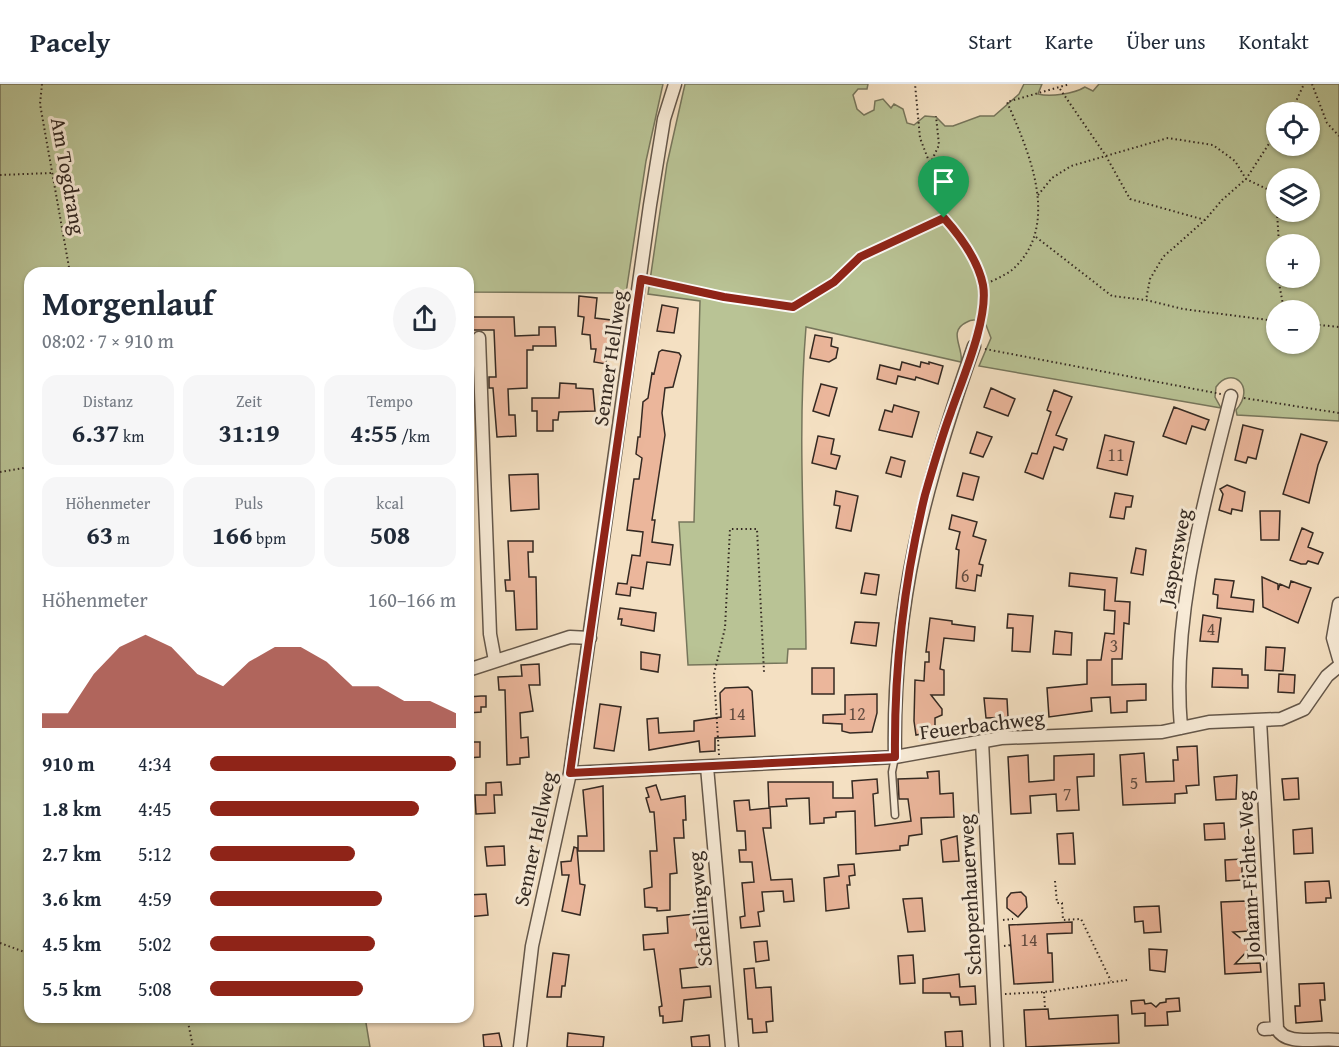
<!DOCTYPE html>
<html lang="de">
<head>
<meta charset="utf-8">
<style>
	body { margin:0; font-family:"Gentium Book Plus",serif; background:#f6f6f7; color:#1f2937; height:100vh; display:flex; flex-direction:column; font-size:22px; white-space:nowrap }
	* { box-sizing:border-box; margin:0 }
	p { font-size:20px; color:#747a83 }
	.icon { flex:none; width:33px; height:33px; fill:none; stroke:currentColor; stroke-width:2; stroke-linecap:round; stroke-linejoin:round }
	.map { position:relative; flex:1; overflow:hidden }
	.panel { position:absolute; left:24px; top:183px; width:450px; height:756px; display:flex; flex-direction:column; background:#fff; border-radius:18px; box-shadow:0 2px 4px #0004 }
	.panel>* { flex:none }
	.fabs { position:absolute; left:1266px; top:18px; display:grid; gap:12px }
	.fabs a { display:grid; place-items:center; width:54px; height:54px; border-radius:50%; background:#fff; box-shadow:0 2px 4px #0004; font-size:30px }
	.pin { position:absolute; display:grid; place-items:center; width:51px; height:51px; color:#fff; margin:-62px -26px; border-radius:50% 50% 50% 0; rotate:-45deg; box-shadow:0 0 6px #0007 }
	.pin .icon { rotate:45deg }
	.round { display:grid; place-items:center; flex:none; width:63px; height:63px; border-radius:32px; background:#f6f6f7 }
	.overview { display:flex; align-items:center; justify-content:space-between; height:102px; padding:0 18px }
	h1 { font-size:33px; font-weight:600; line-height:45px }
	.figures { display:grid; grid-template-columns:repeat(3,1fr); gap:9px; height:102px; padding:6px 18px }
	.figures div { display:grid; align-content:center; border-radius:15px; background:#f6f6f7; text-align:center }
	.figures b { font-size:26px; font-weight:600 }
	.figures small { font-size:16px; font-weight:400 }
	.figures p { font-size:16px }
	.chart { height:168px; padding:12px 18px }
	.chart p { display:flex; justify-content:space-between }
	.chart svg { width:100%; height:108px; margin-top:6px; fill:#8f2418; opacity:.7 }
	ul { padding:0 18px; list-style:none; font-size:20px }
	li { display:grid; grid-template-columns:96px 72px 1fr; align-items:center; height:45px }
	li i { height:15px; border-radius:8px; background:#8f2418 }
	header { display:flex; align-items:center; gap:36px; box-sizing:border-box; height:84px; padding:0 30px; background:#fff; border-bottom:2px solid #e0e1e3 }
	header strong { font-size:28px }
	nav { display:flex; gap:33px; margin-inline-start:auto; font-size:21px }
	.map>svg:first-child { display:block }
</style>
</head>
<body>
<header>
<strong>Pacely</strong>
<nav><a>Start</a><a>Karte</a><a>Über uns</a><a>Kontakt</a></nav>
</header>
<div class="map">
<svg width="1339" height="963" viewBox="0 0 1339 963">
	<rect width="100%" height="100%" fill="#f4e0c2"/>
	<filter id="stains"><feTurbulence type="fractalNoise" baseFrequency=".00333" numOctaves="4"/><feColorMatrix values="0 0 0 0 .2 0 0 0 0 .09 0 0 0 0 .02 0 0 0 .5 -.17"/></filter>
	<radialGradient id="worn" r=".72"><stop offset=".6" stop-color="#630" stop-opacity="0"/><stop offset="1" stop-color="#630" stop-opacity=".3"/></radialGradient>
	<path fill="#b9c395" stroke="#76765c" stroke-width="1.5" fill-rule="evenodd" d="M0 0H663L646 77 626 209 468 208V189H30V933H365L370 963H0Z
		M685 0H868L867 5H858L853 11 857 25 864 31 874 26 875 17 883 15 891 24 894 20 903 25 907 39 914 41 925 32 936 33 945 42H953L980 32H994L1019 10 1024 0H1042L1038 10C1050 13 1074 10 1085 3L1093 7 1099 0H1339V337L1237 331 1236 326C1257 302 1231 281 1216 303L1215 313 1221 324 979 282 991 254 986 241C980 237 974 234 967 238 947 247 964 264 961 278L806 243C797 350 805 458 806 565H788L787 579 688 581 679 438H694L700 217 648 210 667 80ZM1276 28H1310V62H1276ZM1276 94H1310V128H1276ZM1310 160V194H1276V160ZM1276 226H1310V260H1276Z"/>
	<path fill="#ebb69b" stroke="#342922" stroke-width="1.5" d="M579 212 597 214 595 234 611 236 606 280 594 278 596 265H591L590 251 582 250 584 233 578 232Z
		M662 221 678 224 674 249 657 247Z
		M472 233H514L515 252 539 251V243H555L556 262H533V266H527V304L508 305 509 331H515L516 352 497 353 493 304H489V293H496L494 246H473Z
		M815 251 832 254 831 262 838 264 836 274 829 278 810 274Z
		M662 266 679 269 681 272 673 303 665 304 662 329 665 351 652 436H655L652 458 673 461 670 481 647 478 643 505 631 503 630 512 616 510 618 499 627 500 632 471 640 472 643 448 627 446 634 395H639L642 374 636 370 638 353H640L643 318 648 314 652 289 654 290 659 268Z
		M902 278 920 283 921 278 929 280V278L943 282 938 300 916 293 915 296 898 292 896 300 877 295 880 281 900 286Z
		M560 299 576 300V304L593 305 595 327 559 328 558 336H553V347H537V327H532V314H559Z
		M821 300 837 304 829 332 813 327Z
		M991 304 1015 315 1008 332 984 323Z
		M1054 306 1072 313 1056 351 1067 355 1063 366 1054 363 1043 395 1025 388 1032 369 1037 370 1051 328 1047 326Z
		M894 321 919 328 912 353 879 346 885 326 892 328Z
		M1174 323 1209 336 1205 346 1192 342 1186 360 1163 352Z
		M1243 341 1263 346 1256 375 1248 373 1246 379 1235 376Z
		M977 348 992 353 983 373 970 369Z
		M1301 350 1327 358 1318 381 1309 419 1283 410Z
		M1105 351 1134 358 1127 391 1097 384Z
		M818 352 834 355 831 370 840 372 836 385 812 379Z
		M891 373 905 377 901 393 886 389Z
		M963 389 979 393 973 416 957 412Z
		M538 390 539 425 511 427 509 391Z
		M1227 401 1245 408 1242 427 1232 425 1231 430 1219 426 1223 410 1220 405Z
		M836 407 858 412 851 447 836 444 840 422 834 421Z
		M1115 409 1133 412 1131 423H1126L1124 435 1110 433Z
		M1260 427H1280L1279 456H1261Z
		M952 431 977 438 973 452 986 456 979 480 983 481 981 492 977 491 975 507 956 504 959 466 956 465 960 448 949 445Z
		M1302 444 1313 449 1308 463 1323 469 1318 480 1308 477 1306 480H1301L1290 476Z
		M508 457H533V468H528L529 493H536L537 545 516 546 514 507H506L505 496H510Z
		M1136 464 1146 466 1143 491 1131 489Z
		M865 489 879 491 876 511 861 509Z
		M1070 489 1117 494 1115 517 1130 518 1129 540 1124 539 1122 575H1112V601L1146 600V616L1127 617V628L1111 629 1110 613 1091 614 1092 627 1049 633 1047 604 1087 600V576H1101L1105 549 1114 550 1115 527 1104 526 1105 506 1069 502Z
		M1262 493 1278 500V506L1280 500 1289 504 1291 497 1311 504 1298 539 1263 523Z
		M1215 495 1234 497 1231 513 1254 516 1253 528 1217 524 1218 511 1213 510Z
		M620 524 656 529 654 547 621 541 622 535H618Z
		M1008 530 1033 532 1030 568 1012 567 1013 544H1007Z
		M1203 531 1221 534 1218 558 1200 557Z
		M930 534 952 537V540L975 543 974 557 944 554 940 585 944 586V611H931L942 625V631L935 634V647L916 651 914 637 915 596 924 597 925 578H929V568H926Z
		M855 538 879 539 876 562 851 559Z
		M1055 547 1072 549 1071 571 1053 570Z
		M1266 563 1285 564 1283 587 1265 586Z
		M641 568 660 571 658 588 641 585Z
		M539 580 540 601H529L533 627 520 629 521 654 528 653 529 673 520 674V680L507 681 505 606H499L498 593 522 592 521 581Z
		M812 584H834V610H812Z
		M1213 584 1242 585V591H1248V604L1212 603Z
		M1279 590 1295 591 1294 609 1278 608Z
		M748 603 752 607 755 652 715 654V667L700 668 699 657 649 666 647 635 658 634 659 649 694 647V637L721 633 720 609 725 604Z
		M877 610V629L872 648 850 649 842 647V640L823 639V631L845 630V611Z
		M481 612H486V623H481V628L468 629V613Z
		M984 614 1007 615 1008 633 986 634Z
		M600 620 621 623 614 667 594 664Z
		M468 658H480V673L468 674Z
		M1197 662 1199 701 1186 702 1187 709 1175 710V719L1123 721 1120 671 1144 669 1146 698 1174 697 1173 676H1178L1177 663Z
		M1094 670V692L1077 693 1079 726 1057 727 1056 710 1030 712 1031 729 1011 730 1008 673 1028 671 1029 698 1054 696V672Z
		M939 687 940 710 953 709 954 733 921 734 922 750 909 752 908 761 900 762V766L856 770 855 727 836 728V733L824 734V739L810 740 809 714 786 715 787 722 769 723 768 698H833V714H853L852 697 877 695 878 709 873 710 875 742 911 737 908 715H899L898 695 928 694 927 688Z
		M1237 691 1236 715 1216 716 1214 693Z
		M1298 694 1299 715 1284 716 1282 695Z
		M501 698 502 711H494L495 729 476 730 475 711H486V699Z
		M656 701 661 716 685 712 686 736H683L684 754H674L677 789 670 790V826L657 827V824L645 823 644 805 652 803 650 767H657L654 728H650L646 714 649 713 646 704Z
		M603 702 604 767H578V752H587L583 706Z
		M749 716 750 726 770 724 771 744H763L771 796 792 795 794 817 784 818 783 807 762 808 764 827 758 828 760 842 741 844 740 833 745 832 742 799 754 798 752 778H740L739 766H746L745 747H737L734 717Z
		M1224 739 1225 755 1205 756 1204 740Z
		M1312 744 1313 769 1294 770 1293 746Z
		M1073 749 1075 780H1059L1057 750Z
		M957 752 959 777 943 778 941 756Z
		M504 762 505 781 487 782 485 763Z
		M574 763 577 764 580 800 585 801 580 831 562 827 569 791H562L561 778 571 777Z
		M1242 775V796L1226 797 1225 776Z
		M854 780 855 791 849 792 850 801H847L849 824 826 827 824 794 839 792 838 781Z
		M1329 797 1331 814H1326V818L1306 819 1305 798Z
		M1021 808 1026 813 1027 823 1018 833 1007 824V814L1011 809Z
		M486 810 488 831 468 833V811Z
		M922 814 925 847 908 848 903 815Z
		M1246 817 1248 847 1233 848 1249 861V865L1235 880 1260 879 1261 888 1225 890 1221 818Z
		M1159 822 1161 848 1144 849 1143 837 1135 838 1134 823Z
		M695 830 699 872 707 871 708 882 680 885 682 904 710 902 711 913 684 916 682 937 663 939V932H660L659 923 662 922 654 865 644 866 643 851 668 849 667 833Z
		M1072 838V849L1047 850 1048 869H1052L1053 898 1014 900 1009 841Z
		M767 857 769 876 756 878 754 858Z
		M1149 865 1167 866 1165 888 1150 886Z
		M553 869 569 871 565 902H562L561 913H547Z
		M913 871 915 899 900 900 898 872Z
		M754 884 756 904 771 903 773 937 766 938 767 948 753 949 752 935H748L744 885Z
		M959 890 960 903 975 902 976 920 960 921 959 913H951L950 909H923V895Z
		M1324 899 1325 916H1320L1322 937 1296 939 1295 922H1300L1299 900Z
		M1179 914 1180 927 1167 928 1168 941 1145 942V929L1132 930 1131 917 1144 916 1145 920 1151 919 1156 923 1160 919 1166 918V915Z
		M1048 925 1049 935 1118 931 1119 959 1026 963 1024 926Z
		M962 947 963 963H946L945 948Z
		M499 949 502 963H484L483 951Z
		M568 949 604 953 603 963H567Z
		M709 951 710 963H692L691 953Z"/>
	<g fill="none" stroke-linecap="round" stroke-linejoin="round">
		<defs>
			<path id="service" d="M895 731 892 688 895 673"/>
			<path id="minor" d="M479 254 490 550 495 577
				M1339 520 1333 554 1339 575
				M468 586 570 553 590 554
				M1260 636 1277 944 1264 945
				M1181 644C1171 532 1204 420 1231 312
				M982 657 997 963
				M895 673C892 522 924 403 974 262
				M707 683 732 963
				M570 689 895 673 1001 654 1162 648 1209 638 1281 635 1304 625 1327 592 1339 582
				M1277 944C1285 963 1320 953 1339 956
				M520 963 532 862 570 689 650 121 664 35 675 0"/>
		</defs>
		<use href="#service" stroke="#64574a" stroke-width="9"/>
		<use href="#minor" stroke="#64574a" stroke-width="15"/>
		<path stroke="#342922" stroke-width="2" stroke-dasharray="1.5 3" stroke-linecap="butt" d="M42 0 40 20 70 189
			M1312 0 1327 39 1339 52
			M1060 5 1106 72 1130 115 1205 136
			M1291 28 1304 0
			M1276 49 1246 95 1222 116 1205 136 1163 173 1150 195 1146 216 1183 225 1276 237
			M930 80 939 61 936 32
			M0 91 51 89
			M1038 111 1052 94 1071 82 1168 54 1213 61 1235 77 1246 95 1269 106 1276 126
			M1277 128 1279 160
			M944 134C981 176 987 196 976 250
			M1036 153 1112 212 1146 216
			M1278 194 1284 226
			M652 196 724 213 793 223 834 198 860 173 944 134 930 80 920 54 915 0
			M983 201C992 197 1004 192 1012 186 1062 142 1029 68 1007 18L1070 0
			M1310 240 1339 243
			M985 265 1221 310
			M1244 314 1339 329
			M0 388 30 383
			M719 671 714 590 725 544 730 445H757L764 588
			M1055 797 1057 819H1062L1063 836 1081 835 1111 897
			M1003 836 1013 835
			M0 859 30 870
			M1004 862 1011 861
			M1044 908 1045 925
			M1005 910 1044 908 1127 896
			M187 933 193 963"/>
		<use href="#service" stroke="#f8ebd7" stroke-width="6"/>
		<use href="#minor" stroke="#f8ebd7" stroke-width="12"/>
	</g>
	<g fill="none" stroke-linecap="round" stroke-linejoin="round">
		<defs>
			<path id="route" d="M944 134C961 153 978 176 983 201 989 234 962 296 951 328 941 355 933 383 925 411 904 497 894 584 895 673L570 689 641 195 724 213 793 223 834 198 860 173Z"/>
		</defs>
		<use href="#route" stroke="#fff" stroke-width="12"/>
		<use href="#route" stroke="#8f2418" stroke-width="8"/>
	</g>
	<g text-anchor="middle" stroke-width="6" stroke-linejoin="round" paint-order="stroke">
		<g font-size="18" fill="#624c40">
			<text x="1116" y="377">11</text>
			<text x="965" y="498">6</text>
			<text x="1211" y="551">4</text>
			<text x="1114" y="568">3</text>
			<text x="737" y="636">14</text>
			<text x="857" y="636">12</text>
			<text x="1134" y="705">5</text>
			<text x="1067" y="716">7</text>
			<text x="1029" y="862">14</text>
		</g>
		<g font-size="21" fill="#342922" stroke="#f8ebd7">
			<text transform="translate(68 92) rotate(80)" y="7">Am Togdrang</text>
			<text transform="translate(610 274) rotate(-82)" y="7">Senner Hellweg</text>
			<text transform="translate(1175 473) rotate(-79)" y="7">Jaspersweg</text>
			<text transform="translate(982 641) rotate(-7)" y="7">Feuerbachweg</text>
			<text transform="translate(535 755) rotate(-78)" y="7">Senner Hellweg</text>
			<text transform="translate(1249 791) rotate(-93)" y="7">Johann-Fichte-Weg</text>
			<text transform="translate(970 811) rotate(-93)" y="7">Schopenhauerweg</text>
			<text transform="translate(700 825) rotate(-95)" y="7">Schellingweg</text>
		</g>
	</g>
	<rect width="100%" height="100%" filter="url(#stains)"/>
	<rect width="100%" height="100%" fill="url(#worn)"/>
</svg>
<div class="fabs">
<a><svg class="icon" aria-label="locate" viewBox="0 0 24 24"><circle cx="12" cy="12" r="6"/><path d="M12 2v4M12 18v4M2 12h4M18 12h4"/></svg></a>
<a><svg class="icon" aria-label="layers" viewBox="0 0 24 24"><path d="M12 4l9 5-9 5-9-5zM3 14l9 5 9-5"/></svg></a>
<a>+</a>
<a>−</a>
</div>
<div class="pin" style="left:944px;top:134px;background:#1e9e55"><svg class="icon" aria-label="arrive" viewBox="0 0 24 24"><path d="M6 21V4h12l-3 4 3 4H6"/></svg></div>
<section class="panel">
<div class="overview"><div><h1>Morgenlauf</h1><p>08:02 · 7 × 910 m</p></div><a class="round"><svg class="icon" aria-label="share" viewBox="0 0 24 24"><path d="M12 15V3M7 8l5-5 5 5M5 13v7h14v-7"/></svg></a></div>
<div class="figures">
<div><p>Distanz</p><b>6.37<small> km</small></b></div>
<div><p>Zeit</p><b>31:19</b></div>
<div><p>Tempo</p><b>4:55<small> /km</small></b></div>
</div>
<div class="figures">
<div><p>Höhenmeter</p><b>63<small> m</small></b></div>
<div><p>Puls</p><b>166<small> bpm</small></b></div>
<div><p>kcal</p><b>508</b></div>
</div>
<div class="chart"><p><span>Höhenmeter</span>160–166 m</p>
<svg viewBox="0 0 160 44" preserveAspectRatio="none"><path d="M0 44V38L10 38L20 22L30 11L40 6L50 11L60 22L70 27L80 17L90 11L100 11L110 17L120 27L130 27L140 33L150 33L160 38V44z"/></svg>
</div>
<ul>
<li><b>910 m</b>4:34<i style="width:100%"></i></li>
<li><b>1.8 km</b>4:45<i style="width:85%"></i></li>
<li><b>2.7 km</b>5:12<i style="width:59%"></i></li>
<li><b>3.6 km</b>4:59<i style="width:70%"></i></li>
<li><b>4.5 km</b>5:02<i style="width:67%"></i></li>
<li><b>5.5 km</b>5:08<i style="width:62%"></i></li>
</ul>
</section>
</div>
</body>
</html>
